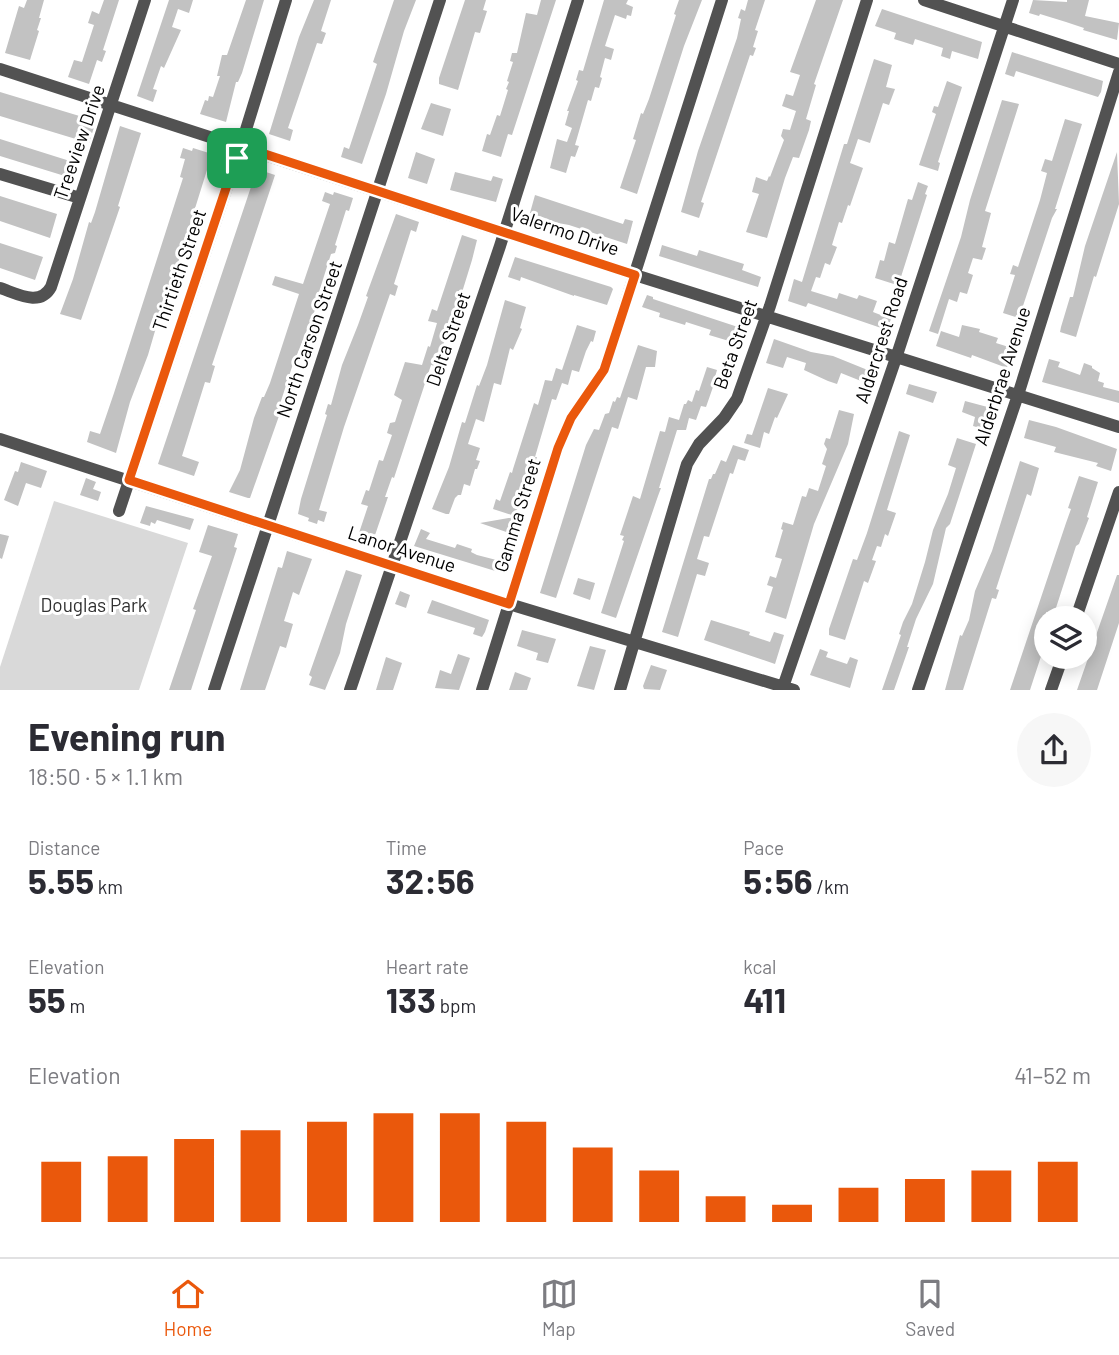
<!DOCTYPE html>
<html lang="en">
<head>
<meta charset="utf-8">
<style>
	body { margin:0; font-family:Barlow,sans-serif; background:#f7f7f7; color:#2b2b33; height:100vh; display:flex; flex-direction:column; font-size:26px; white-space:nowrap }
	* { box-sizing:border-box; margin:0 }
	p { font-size:23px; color:#7c7c81 }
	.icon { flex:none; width:38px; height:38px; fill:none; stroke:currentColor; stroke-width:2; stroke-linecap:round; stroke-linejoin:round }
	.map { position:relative; height:690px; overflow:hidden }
	.side { display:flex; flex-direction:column; background:#fff; flex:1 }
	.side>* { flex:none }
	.buttons { position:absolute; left:1034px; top:606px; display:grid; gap:14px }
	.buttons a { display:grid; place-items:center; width:63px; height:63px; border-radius:50%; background:#fff; box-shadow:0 4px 18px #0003; font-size:35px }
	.pin { position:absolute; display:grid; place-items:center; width:60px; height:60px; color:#fff; margin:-30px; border-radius:14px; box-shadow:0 4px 10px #0006 }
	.round { display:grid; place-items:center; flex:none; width:74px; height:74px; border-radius:37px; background:#f7f7f7 }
	.summary { display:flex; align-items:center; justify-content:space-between; height:119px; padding:0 28px }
	h1 { font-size:38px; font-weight:700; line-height:52px }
	.stats { display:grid; grid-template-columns:repeat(3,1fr); gap:10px; height:119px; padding:7px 28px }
	.stats div { display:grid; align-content:center }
	.stats b { font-size:35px; font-weight:700 }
	.stats small { font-size:19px; font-weight:400 }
	.stats p { font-size:19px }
	.chart { height:196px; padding:14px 28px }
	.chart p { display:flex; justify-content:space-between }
	.chart svg { width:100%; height:126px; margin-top:7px; stroke:#ea580c; stroke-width:6 }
	.dock { display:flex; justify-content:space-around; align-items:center; height:98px; border-top:2px solid #e1e1e2; background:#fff; font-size:19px; color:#7c7c81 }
	.dock a { display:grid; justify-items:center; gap:4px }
	.dock .selected { color:#ea580c }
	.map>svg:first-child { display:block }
</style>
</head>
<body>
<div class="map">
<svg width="1119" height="690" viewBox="0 0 1119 690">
	<rect width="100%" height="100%" fill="#fff"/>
	<path fill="#d9d9d9" d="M54 501 188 543 139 690H0V667Z"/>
	<path fill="#c2c2c2" d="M27 0H44L39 18H41L37 30 39 31 30 60 5 53 19 6 24 8Z
		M104 0H119L103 50 106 51 102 62 97 60 89 84 68 77 74 60 82 62 94 25 88 23 92 11 99 14Z
		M169 0H193L189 13 178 9 172 27 181 30 164 68 161 66 153 89 157 90 153 102 137 96Z
		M246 0H264L242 73 238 82H236L226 122 200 114 205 100 208 101 209 96 213 97 220 76H217L222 55H227Z
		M314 0H331L321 31 326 33 322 44 317 43 288 128 293 130 290 141 269 134 299 37Z
		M394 0H416L404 31 386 94 362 164 341 157 344 147 349 149 377 64 373 62Z
		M465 0H486L483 10 487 11 480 33 475 32 458 90 439 84V78Z
		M541 0H556L512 135 508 134 501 157 482 151 487 134 490 135 497 115 500 116 508 90 506 89 509 82 507 81 513 62 510 61 512 53H517L526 13 537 15Z
		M604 0H628L626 4 633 7 631 16 627 15 626 19 615 15 605 46 614 49 611 60 605 58 600 77 602 78 599 88 595 87 591 101 588 100 575 145 579 146 575 157 571 156 566 173 550 168 557 139 567 142 572 128 565 125 569 111H567L578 81 576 80 579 70 583 71Z
		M679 0H702L684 46 637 194 620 188 636 140 633 139 641 113 643 114 649 99 676 15 674 14Z
		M748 0H765L755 30 758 31 753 47 756 48 753 56 750 55 701 202 704 203 699 218 681 212 698 151 737 38 741 19 738 18 741 9 745 11Z
		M816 0H843L814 84 816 85 806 119 811 121 809 130 799 158 793 157 785 178 767 238 746 232 759 194 752 192 756 177 767 181 769 176 770 177 784 140 781 136 783 129 790 130 796 111 782 106 786 94 793 96 800 75 790 72Z
		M1033 0 1067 2V0H1089L1085 16 1119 23 1117 40 1083 30 1084 28 1066 22 1040 14 1039 16 1029 13Z
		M882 9 982 42 978 59 952 51 950 59 941 56 943 48 915 39 913 45 894 39 896 33 875 26Z
		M1012 52 1103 81 1101 92 1098 97 1016 71 1014 77 1005 74Z
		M874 59 892 65 886 87 895 89 889 105 883 103 870 143 858 139 850 163 863 168 850 206 848 205 842 223 839 222 832 245 837 247 830 265 825 263 820 278 816 277 811 291 837 299 839 293 857 299 859 295 877 301 873 312 891 319 887 330 808 303 806 307 788 301 794 279 802 282 844 144H847Z
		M947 81 962 87 938 162 940 163 938 171 919 165 936 114 932 112 934 106 938 107Z
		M0 92 96 121 89 143 0 116Z
		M1002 100 1019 104 985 211 991 213 982 247 986 248 982 260 973 258 968 273 973 275 967 294 960 292 957 302 949 299 938 334 929 331 961 237 970 200Z
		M431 103 451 109 443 136 421 129Z
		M1065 119 1082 124 1055 209H1057L1052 218 1019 318 1003 313 1015 275 1010 274 1013 265 1018 267 1040 200 1047 173 1041 171 1045 159 1052 161Z
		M120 126 141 133 118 206 120 207 81 320 60 314 73 279 89 222 91 223 95 212Z
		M0 139 73 162 68 177 0 156Z
		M183 148 192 151 193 148 212 154 167 298 164 308 162 307 148 355 130 402 116 453 87 442 90 431 100 434 114 393 183 178 180 177 185 159 180 158Z
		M416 152 435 159 427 184 408 178Z
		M1117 152 1119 204 1096 277 1094 276 1076 337 1060 332 1061 327 1070 297H1073L1085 246Z
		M257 169 275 175 212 365 215 366 210 383 205 382 182 456 199 462 194 476 158 464Z
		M455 172 491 181 493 176 503 179 496 202 450 190Z
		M918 182 928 186 925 194 927 195 900 280H898L897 285 875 278 880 260 884 261 889 242 895 244 908 199 912 200Z
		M325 192 333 195 334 192 353 198 349 211 346 210 335 245 337 246 335 253 331 254 319 292 321 293 317 305 292 367 279 407 282 408 279 416 250 498H248L229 492 240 470 254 418 262 397H264L270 383 299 294 272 285 275 276 303 284 330 204 322 201Z
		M535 195 623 224 625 219 633 221 627 244 569 225 547 221 548 219 530 213Z
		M0 196 57 214 50 238 0 221Z
		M396 214 419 222 416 232 411 230 394 284 398 286 395 296 390 294 344 427 319 510 327 512 324 522 318 520 317 524 308 521 309 518 298 514 301 499 327 415 325 414 328 404 331 405 342 365 358 325 368 297 366 296Z
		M462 235 477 240 472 260 451 328 449 327 443 346H441L435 366 431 365 394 478 392 477 385 497H388L373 541 358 536 368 506 361 504 366 490 369 491 379 460 383 461 392 435 387 433 390 423 395 422 402 400 394 395 405 362 422 365 428 346 430 347 437 323 428 321 432 309 437 311Z
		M0 243 43 257 35 280 0 268Z
		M662 245 697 256 699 250 744 264 742 270 761 277 758 287 659 256Z
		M515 257 611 287 613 289 607 305 574 295V296L521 277 520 281 508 277Z
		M647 295 653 297V299L744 329 739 344 709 335 711 330 686 322 685 325 659 317 660 313 642 307Z
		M505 300 526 307 520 328 522 329 513 350 510 348 501 385 494 383 484 422 476 419 468 444 480 448 476 460 480 461 477 469H475L470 486 464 484 461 495H458L455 498 449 514H446L432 509 449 467 462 422 465 423 477 385 479 386 487 365Z
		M577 325 596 331 593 342 591 341 586 351 579 372 572 370 568 385 562 383 556 400 552 399 535 457H537L533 469 531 468 515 516 493 509 496 499 500 501 510 472 512 473 513 469 534 403 538 405 545 380 552 381 556 368 562 370Z
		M962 325 980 329 979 332 998 338 996 343 1012 348 1007 368 972 355 971 358 936 346 941 331 959 337Z
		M774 339 811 352 833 356 875 373 871 385 841 373 837 384 828 381 804 370 806 363 787 357 783 368 766 363Z
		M638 345 657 351 655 367H646L637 400 628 397 618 429 612 427 556 598 540 593 586 445 594 429 599 430 605 414 609 413 613 401 615 402 617 397 620 398Z
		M1049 359 1060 362 1058 367 1080 375 1084 363 1092 366V368L1100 373 1098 381 1104 383 1103 387 1119 391V403L1042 382Z
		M707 367 717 370 715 377 721 379 718 388 713 387 706 407 701 406 696 420 689 418 686 430H677L659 488H661L658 496 616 618 601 613 624 541 622 540 624 536 620 535 633 496 640 499 660 431 665 432 669 417 679 420 684 404H686L688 400 692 402 696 390 699 391Z
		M909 384 937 392 933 403 906 394Z
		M768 388 788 394 777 418 775 417 769 434 764 432 760 448 744 443 747 434 752 435Z
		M965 401 995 409 994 411 997 412 990 431 973 426 975 417 962 412Z
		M839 410 854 414 848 444 814 524 786 619 765 612 773 587 767 585 770 576 776 578 782 559 775 557 783 530 781 529 783 522 793 525 802 496 806 497 809 488 818 491 826 466 822 464 827 449 824 444 826 438 830 439Z
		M1029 420 1056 427 1117 449 1111 471 1096 466 1098 463 1054 452 1056 447 1024 438Z
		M899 431 910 435 887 510 896 513 888 536 885 534 881 547 877 546 872 560 876 561 868 583 864 581 845 640 829 635V629L853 559 857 560 867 533Z
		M957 438 976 444 950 524 946 528 933 584 916 619 907 647H909L894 690H882L901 635 899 634 903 622 912 604 925 562 933 530 948 494 956 468 948 465Z
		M733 445 749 450 745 461 738 459 733 474 730 473 709 537 704 536 697 559 709 563 705 576 697 574 678 637 662 632 709 479H711L713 474H715L721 460 726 462Z
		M1020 461 1039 468 1031 496 1027 494 996 589 999 590 996 599 992 598 963 690H945L960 635 962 636 969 620 975 591 992 551Z
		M21 462 47 471 41 488 26 483 18 506 4 500 15 471 18 472Z
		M1079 476 1098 482 1087 517 1089 518 1079 544 1076 546 1054 614 1046 612V641L1030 690H1010L1066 523 1071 509 1068 508Z
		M86 478 96 482 93 489 101 492 98 501 80 495Z
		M146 506 194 519 190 530 157 520 155 524 151 522 150 526 140 523Z
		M515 517 512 534 480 523Z
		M208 525 238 534 234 547 237 548 191 690H169L196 610 193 609 212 556 199 552Z
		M421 529 430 533 426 539 455 548 457 544 472 549 471 552 477 555 508 563 505 574 414 546Z
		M0 534 9 536 2 559 0 558Z
		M287 551 312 559 299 595 293 592 284 621 293 624 286 648 280 646 265 690H240L278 567 282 568Z
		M346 570 362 575 346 624 340 653 325 690 309 685 312 677 309 675Z
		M1117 575H1119V623L1097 690H1077Z
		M578 578 595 583 590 600 573 594Z
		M400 591 410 595 406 608 395 604Z
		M432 600 489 620 485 632 482 637 473 634 475 628 427 613Z
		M711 620 750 632 749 635 770 642 774 632 784 635 775 664 704 640Z
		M522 630 556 639 548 663 536 660 538 653 517 646Z
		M590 646 606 650 594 690 577 686Z
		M820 649 828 652 826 657 847 664 850 657 858 660 850 688 810 675Z
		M458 654 470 658 459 690 435 688 440 670 451 674Z
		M386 657 402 663 393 690H376Z
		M651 665 667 670 660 690 644 689 643 686Z
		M515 672 531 678 527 690H509Z"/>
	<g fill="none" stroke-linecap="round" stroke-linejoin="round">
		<path stroke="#525252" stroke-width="12" d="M924 0 1119 64
			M0 69 635 275 1119 427
			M0 174 80 198
			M0 288C18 294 40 307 51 287L145 0
			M0 439 509 604 794 690
			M119 511 244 136 286 0
			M1076 618 1119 492
			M214 690 440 0
			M350 690 500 246 578 0
			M482 690 558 448 571 418 604 370 722 0
			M620 690 687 464 699 444 724 418 737 399 770 306 867 0
			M782 690 896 358 1013 0
			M918 690 1018 395 1119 72
			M1051 690 1063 656"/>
	</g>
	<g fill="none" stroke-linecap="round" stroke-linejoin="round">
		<defs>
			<path id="route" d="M240 146 635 275 604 370 571 418 558 448 509 604 129 480Z"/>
		</defs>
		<use href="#route" stroke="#fff" stroke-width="14"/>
		<use href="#route" stroke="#ea580c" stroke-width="9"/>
	</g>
	<g text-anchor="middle" stroke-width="6" stroke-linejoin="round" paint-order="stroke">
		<g font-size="19" fill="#000" stroke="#fff">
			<text transform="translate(79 142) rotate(-71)" y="7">Treeview Drive</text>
			<text transform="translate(565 231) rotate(19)" y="7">Valermo Drive</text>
			<text transform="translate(179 270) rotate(-71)" y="7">Thirtieth Street</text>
			<text transform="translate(309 339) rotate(-71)" y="7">North Carson Street</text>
			<text transform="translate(448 339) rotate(-71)" y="7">Delta Street</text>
			<text transform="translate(881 340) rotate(-72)" y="7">Aldercrest Road</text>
			<text transform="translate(735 344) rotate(-70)" y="7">Beta Street</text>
			<text transform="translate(1002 376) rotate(-72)" y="7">Alderbrae Avenue</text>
			<text transform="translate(517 515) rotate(-73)" y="7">Gamma Street</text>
			<text transform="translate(402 549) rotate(18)" y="7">Lanor Avenue</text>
		</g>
		<g font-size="19" fill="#303030" stroke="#fff">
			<text x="94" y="612">Douglas Park</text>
		</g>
	</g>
</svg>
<div class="buttons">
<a><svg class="icon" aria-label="layers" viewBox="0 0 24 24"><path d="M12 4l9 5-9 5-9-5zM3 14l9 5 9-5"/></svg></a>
</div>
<div class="pin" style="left:237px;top:158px;background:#1e9e55"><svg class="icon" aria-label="arrive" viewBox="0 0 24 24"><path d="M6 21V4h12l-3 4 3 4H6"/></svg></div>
</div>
<section class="side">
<div class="summary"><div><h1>Evening run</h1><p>18:50 · 5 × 1.1 km</p></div><a class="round"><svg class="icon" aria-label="share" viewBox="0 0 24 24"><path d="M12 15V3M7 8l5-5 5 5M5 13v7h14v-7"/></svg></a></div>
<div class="stats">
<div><p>Distance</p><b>5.55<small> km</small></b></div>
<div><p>Time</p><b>32:56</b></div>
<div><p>Pace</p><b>5:56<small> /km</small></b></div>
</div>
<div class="stats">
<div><p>Elevation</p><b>55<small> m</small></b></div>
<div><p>Heart rate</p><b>133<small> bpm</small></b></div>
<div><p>kcal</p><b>411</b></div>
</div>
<div class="chart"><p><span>Elevation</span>41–52 m</p>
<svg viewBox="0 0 160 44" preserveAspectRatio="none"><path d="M5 44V23M15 44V21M25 44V15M35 44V12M45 44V9M55 44V6M65 44V6M75 44V9M85 44V18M95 44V26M105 44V35M115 44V38M125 44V32M135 44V29M145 44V26M155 44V23"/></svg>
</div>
</section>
<nav class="dock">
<a class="selected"><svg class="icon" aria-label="home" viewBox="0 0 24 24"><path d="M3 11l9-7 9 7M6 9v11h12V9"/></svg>Home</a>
<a><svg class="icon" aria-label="map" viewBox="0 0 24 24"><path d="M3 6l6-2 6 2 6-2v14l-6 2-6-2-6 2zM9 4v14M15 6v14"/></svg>Map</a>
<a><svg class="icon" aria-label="saved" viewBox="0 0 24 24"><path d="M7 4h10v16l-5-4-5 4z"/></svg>Saved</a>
</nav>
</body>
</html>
